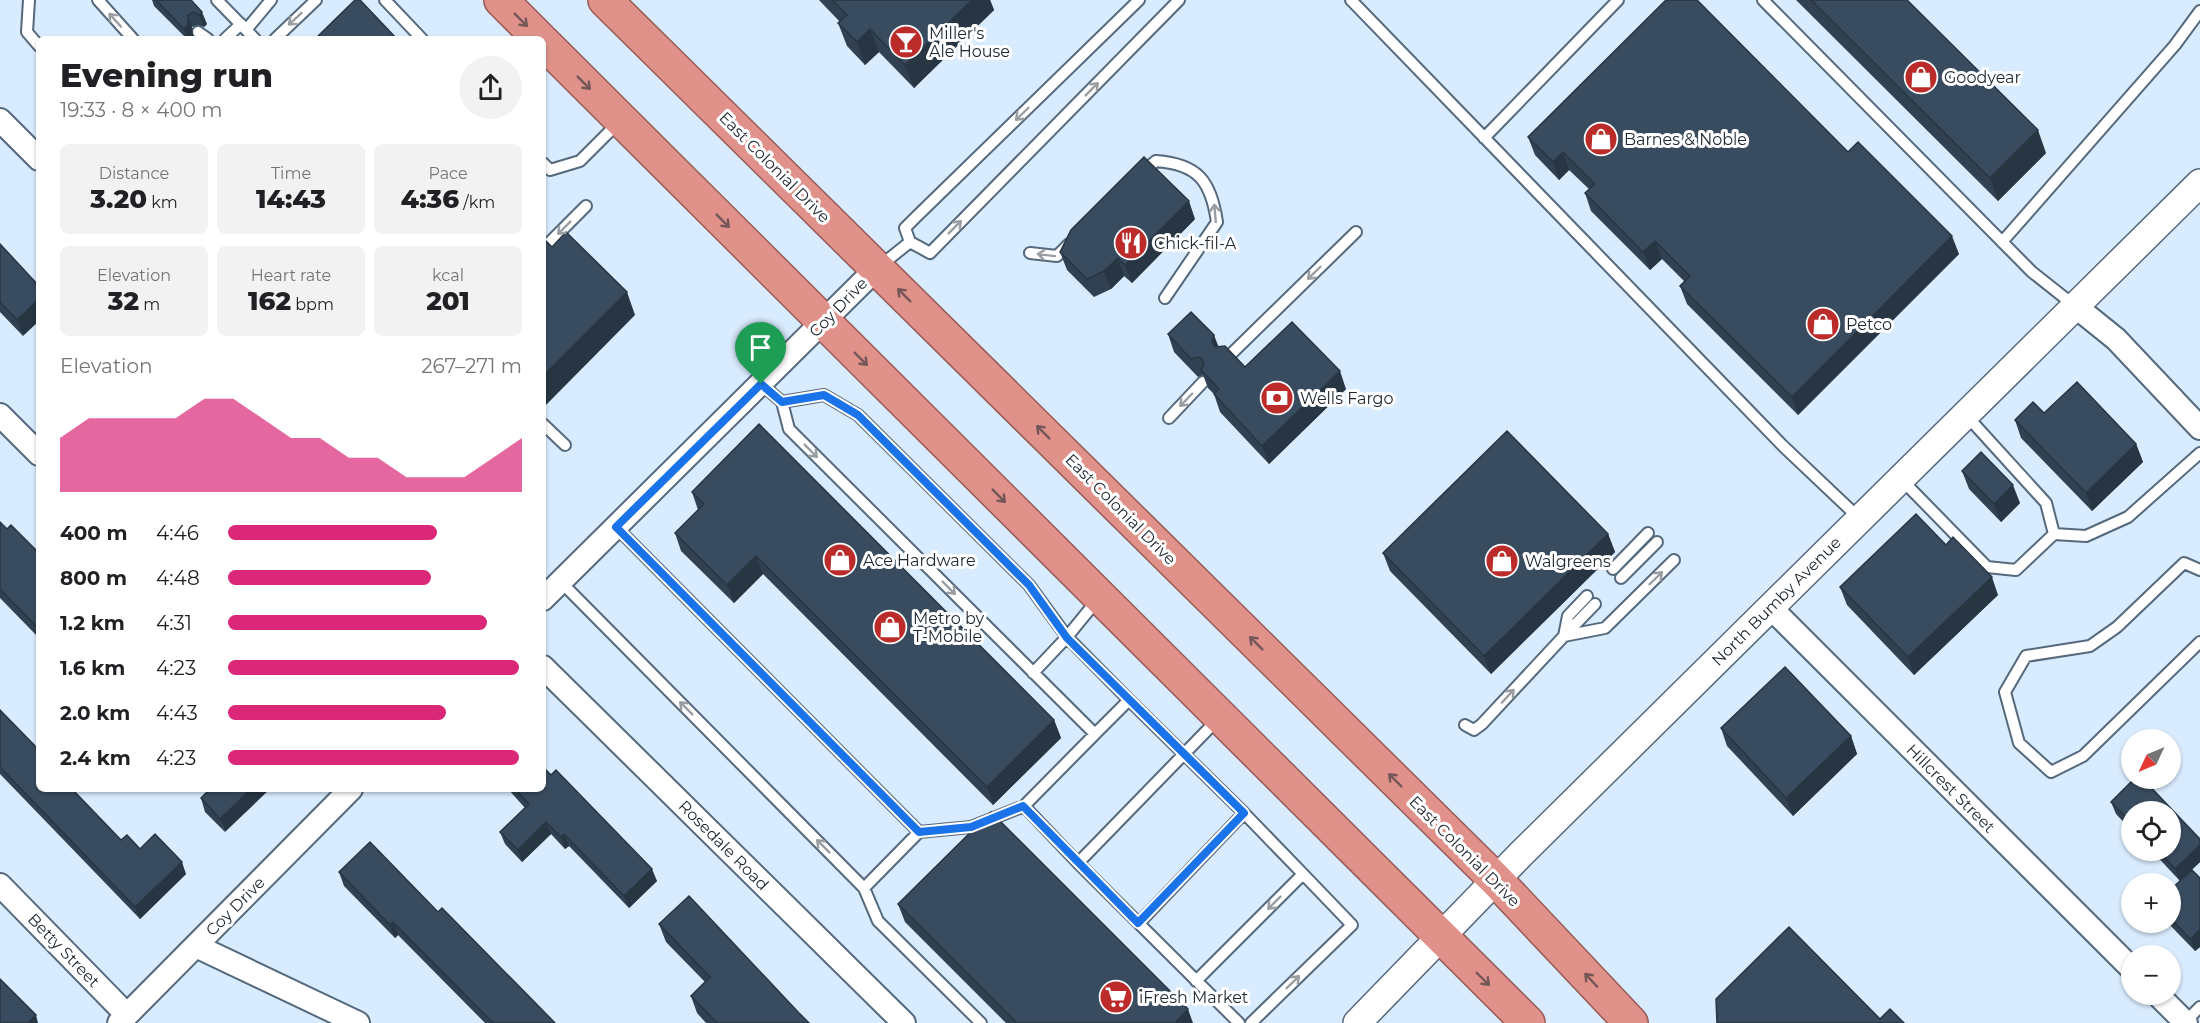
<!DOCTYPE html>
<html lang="en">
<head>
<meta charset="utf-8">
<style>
	body { margin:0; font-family:Montserrat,sans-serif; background:#f2f2f2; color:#202124; height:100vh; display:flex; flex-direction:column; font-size:22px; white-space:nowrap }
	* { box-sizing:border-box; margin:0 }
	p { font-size:20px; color:#757577 }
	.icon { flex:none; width:33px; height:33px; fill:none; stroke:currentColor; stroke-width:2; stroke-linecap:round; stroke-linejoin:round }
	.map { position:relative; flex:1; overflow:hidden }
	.side { position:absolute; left:36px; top:36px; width:510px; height:756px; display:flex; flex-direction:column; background:#fff; border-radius:9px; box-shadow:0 2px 4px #0004 }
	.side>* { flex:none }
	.needle { width:39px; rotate:226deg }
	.fabs { position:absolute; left:2121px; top:729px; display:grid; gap:12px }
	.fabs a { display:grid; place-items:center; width:60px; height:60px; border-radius:50%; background:#fff; box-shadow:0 2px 4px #0004; font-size:30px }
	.pin { position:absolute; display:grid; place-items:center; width:51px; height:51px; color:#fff; margin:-62px -26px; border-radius:50% 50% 50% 0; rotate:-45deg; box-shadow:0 0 6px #0007 }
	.pin .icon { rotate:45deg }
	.round { display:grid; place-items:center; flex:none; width:63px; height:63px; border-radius:32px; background:#f2f2f2 }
	.head { display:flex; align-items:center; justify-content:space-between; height:102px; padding:0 24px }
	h1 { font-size:33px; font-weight:800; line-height:45px }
	.metrics { display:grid; grid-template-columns:repeat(3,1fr); gap:9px; height:102px; padding:6px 24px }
	.metrics div { display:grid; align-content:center; border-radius:9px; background:#f2f2f2; text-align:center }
	.metrics b { font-size:26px; font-weight:800 }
	.metrics small { font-size:16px; font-weight:400 }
	.metrics p { font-size:16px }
	.chart { height:168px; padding:12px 24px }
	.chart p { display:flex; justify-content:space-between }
	.chart svg { width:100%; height:108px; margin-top:6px; fill:#db2777; opacity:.7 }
	ul { padding:0 24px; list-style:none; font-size:20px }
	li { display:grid; grid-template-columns:96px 72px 1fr; align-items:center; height:45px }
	li i { height:15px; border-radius:8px; background:#db2777 }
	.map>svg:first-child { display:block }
</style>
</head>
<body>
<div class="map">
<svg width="2200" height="1023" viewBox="0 0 2200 1023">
	<rect width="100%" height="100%" fill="#d9ebfe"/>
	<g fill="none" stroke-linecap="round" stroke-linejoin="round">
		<defs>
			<path id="service" d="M29 0 27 32 39 46
				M98 0 133 39
				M217 0 255 39
				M385 0 422 39
				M1139 0 917 216 905 228 910 242 930 253 1179 0
				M1351 0 1783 446 1859 518
				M1763 0 2032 272 2075 306
				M246 30 271 0
				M198 32 208 39
				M225 39 241 24
				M275 39 316 0
				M1484 138 1618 0
				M543 163 550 170 580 161 618 123
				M1142 172 1156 161C1198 164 1211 181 1217 222L1165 298
				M2002 242 2175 45 2200 11
				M543 249 586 206
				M1030 253 1057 256 1069 244
				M880 266 910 242
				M1226 359 1356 232
				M761 384 782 402 789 429 1095 734 1129 700 1244 813
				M782 402 824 395 858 415 1029 585 1067 637 1098 599
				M1169 418 1203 382
				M543 424 565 445
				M1901 479 1987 567 2016 570 2054 534 2046 503 1966 415
				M616 527 919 832
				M2054 534 2086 536 2128 517 2200 453
				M1613 569 1648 533
				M2200 570 2184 563 2117 627 2090 646 2026 656 2005 692 2019 743 2051 772 2083 756 2200 642
				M1621 578 1657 542
				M561 582 864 888 878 921 981 1023
				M1564 636 1568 616 1587 596
				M1564 636 1595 604
				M1033 673 1067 637 1129 700
				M1219 718 1078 863 1239 1023
				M1465 725 1474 730 1482 724 1564 636 1605 628 1674 560
				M1078 863 1024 806 1095 734
				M864 888 919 832 971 827 1024 806
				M1139 923 1244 813 1303 874
				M1196 981 1303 874 1352 925 1251 1023
				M2185 1022 2200 1007"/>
			<path id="minor" d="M0 120 39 159
				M2075 306 2116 339 2200 428
				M0 415 39 454
				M543 599 877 268
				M1770 607 2132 969
				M543 667 904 1023
				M0 885 127 1015
				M196 946 358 1023
				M2157 994 2186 1023
				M119 1023 351 789"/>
			<path id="tertiary" d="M1357 1023 1521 854 2200 183"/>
			<path id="trunk" d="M501 0 540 39
				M605 0 1496 880 1631 1023
				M543 42 1528 1023"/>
		</defs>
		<use href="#service" stroke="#55697d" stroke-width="14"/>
		<use href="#minor" stroke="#55697d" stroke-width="26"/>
		<use href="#tertiary" stroke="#55697d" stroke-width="30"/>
		<use href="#trunk" stroke="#975b57" stroke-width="36"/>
		<use href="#service" stroke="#fff" stroke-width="10"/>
		<use href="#minor" stroke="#fff" stroke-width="22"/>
		<use href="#tertiary" stroke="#fff" stroke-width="27"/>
		<use href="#trunk" stroke="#e0928a" stroke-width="33"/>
	</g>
	<path fill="#314152" d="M152 0H191L207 24 204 27 198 25 192 27 193 37 191 39H187L154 6Z
		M819 0H990L994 10 914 88 879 52 865 65 847 46 838 23 840 22Z
		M1796 0H1907L2046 153 1998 201Z
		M1528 137 1848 152 1959 254 1798 415 1687 304 1680 286 1685 282 1662 259 1650 270 1591 211 1585 193 1589 189 1569 170 1559 180 1535 155Z
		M1195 219 1132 283 1124 276 1111 289 1094 297 1067 270 1060 252Z
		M0 244 23 336 0 312Z
		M1168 334 1218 346 1245 367 1346 389 1269 464 1220 412 1214 394 1208 388 1203 375 1198 377 1174 352Z
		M2044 413 2136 444 2143 462 2092 511 2021 438 2015 420Z
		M1962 471 2020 503 2001 522 1969 489Z
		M692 492 1054 720 1061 738 993 805 763 574 734 603 681 551 675 533 698 510Z
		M0 522 7 529 39 553V638L0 598Z
		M1608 534 1615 552 1491 674 1390 571 1383 553Z
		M1946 545 1998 595 1914 675 1847 605 1840 587Z
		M0 710 39 789 121 840 140 849 186 874 140 919 0 774Z
		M1721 728 1851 736 1857 754 1793 816 1727 746Z
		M210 789 225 832 205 812 201 798Z
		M508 789H543L657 881 629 908 569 846 565 849 551 834 522 862 505 844 500 832 525 808Z
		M2111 802 2200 839V862L2180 881 2151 850H2170L2132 812V831L2116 814Z
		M339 872 438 912 555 1023H485L398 935 395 938 344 886Z
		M2200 878V947L2195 951 2167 922H2170V890Z
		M898 904 1193 1023H1006L905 922Z
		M659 924 809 1023H706L697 1013 691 996 705 982 666 942Z"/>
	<path fill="#283542" d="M972 0H990L994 10 914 88 905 65Z
		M202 12 207 24 204 27 199 15Z
		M188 15 192 27 193 37 191 39H188L184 29Z
		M870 29 879 52 865 65 857 42Z
		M2038 130 2046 153 1998 201 1990 178Z
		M1563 152 1569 170 1559 180 1553 162Z
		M1189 201 1195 219 1132 283 1125 265Z
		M1952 236 1959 254 1798 415 1792 397Z
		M1655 241 1662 259 1650 270 1643 252Z
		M1118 258 1124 276 1111 289 1104 271Z
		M627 292 635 315 543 408V376Z
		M39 299V321L23 336 17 320Z
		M1214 335 1221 353 1219 360 1212 342Z
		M1340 371 1346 389 1269 464 1262 446Z
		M2136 444 2143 462 2092 511 2086 493Z
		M2013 485 2020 503 2001 522 1994 504Z
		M1608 534 1615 552 1491 674 1484 656Z
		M756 556 763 574 734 603 727 585Z
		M1992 577 1998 595 1914 675 1908 657Z
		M1054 720 1061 738 993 805 987 787Z
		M1851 736 1857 754 1793 816 1786 798Z
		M251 789H270L225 832 220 819Z
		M546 822 551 834 522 862 518 850Z
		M564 834 569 846 565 849 561 837Z
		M2200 845V862L2180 881 2175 869Z
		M182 862 186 874 140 919 135 907Z
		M652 869 657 881 629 908 624 896Z
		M393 922 398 935 395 938 390 925Z
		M2200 930V947L2195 951 2190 939Z
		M1188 1009 1193 1023H1175Z
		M36 1015 38 1023H28Z"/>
	<path fill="#394c5f" stroke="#283542" stroke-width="1.5" d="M156 0H191L202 12 199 15 194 12 188 15V25L184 29Z
		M355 0H360L397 39H315Z
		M832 0H972L905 65 870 29 857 42 838 23 847 15Z
		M1666 0H1697L1848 152 1858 142 1952 236 1792 397 1680 286 1690 276 1655 241 1643 252 1585 193 1595 184 1563 152 1553 162 1528 137Z
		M1811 0H1907L2038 130 1990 178Z
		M1144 157 1189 201 1125 265 1118 258 1104 271 1087 279 1060 252 1071 230Z
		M566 232 627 292 543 376V238L552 247Z
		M0 244 39 286V299L17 320 0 302Z
		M1191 312 1214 335 1212 342 1215 347 1225 346 1245 367 1292 322 1340 371 1262 446 1214 394 1219 389 1201 370 1204 365 1202 359 1198 357 1191 359 1168 334Z
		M2077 382 2136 444 2086 493 2015 420 2033 402 2044 413Z
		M759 424 1054 720 987 787 756 556 727 585 675 533 704 504 692 492Z
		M1507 431 1608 534 1484 656 1383 553Z
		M1981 452 2013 485 1994 504 1962 471Z
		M1916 514 1946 545 1953 537 1992 577 1908 657 1840 587Z
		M0 522 7 529 11 525 39 553V629L0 589Z
		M1785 667 1851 736 1786 798 1721 728Z
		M0 710 38 749 36 751 39 755V789H72L121 840 127 835 140 849 155 834 182 862 135 907 0 767Z
		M543 767 551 775 556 770 652 869 624 896 564 834 561 837 546 822 518 850 500 832 529 804 515 789H543Z
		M2135 778H2142L2200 839V845L2175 869 2158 850H2170V812H2132V823L2111 802Z
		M210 789H251L220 819 201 798Z
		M991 812 1188 1009 1175 1023H1017L898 904Z
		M370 842 438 912 442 908 555 1023H493L393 922 390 925 339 872Z
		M2192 870 2200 878V930L2190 939 2170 918V890Z
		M689 896 799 1013 809 1023H717L691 996 710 977 659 924Z
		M1789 927 1880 1019 1890 1009 1904 1023H1717L1716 999Z
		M0 979 36 1015 28 1023H0Z"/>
	<defs><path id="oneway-shaft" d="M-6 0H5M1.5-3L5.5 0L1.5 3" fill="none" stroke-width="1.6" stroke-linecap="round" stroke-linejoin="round" transform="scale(1.5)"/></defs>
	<g stroke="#9a9da1">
		<use href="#oneway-shaft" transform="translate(295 19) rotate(137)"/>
		<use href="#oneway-shaft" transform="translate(115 20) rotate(-132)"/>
		<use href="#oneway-shaft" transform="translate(1092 89) rotate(-45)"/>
		<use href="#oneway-shaft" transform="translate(1022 114) rotate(136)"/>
		<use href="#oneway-shaft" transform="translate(1215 213) rotate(-95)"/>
		<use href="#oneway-shaft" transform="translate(955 227) rotate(-45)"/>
		<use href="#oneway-shaft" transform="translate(564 228) rotate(135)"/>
		<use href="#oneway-shaft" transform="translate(1046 255) rotate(-173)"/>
		<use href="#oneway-shaft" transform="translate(1314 273) rotate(136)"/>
		<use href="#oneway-shaft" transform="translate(1186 400) rotate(134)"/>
		<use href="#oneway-shaft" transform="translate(811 451) rotate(45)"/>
		<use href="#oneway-shaft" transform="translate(1656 578) rotate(-44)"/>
		<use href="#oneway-shaft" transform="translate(949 588) rotate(45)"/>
		<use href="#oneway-shaft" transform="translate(1508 696) rotate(-47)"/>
		<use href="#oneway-shaft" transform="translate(686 708) rotate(-135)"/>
		<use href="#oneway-shaft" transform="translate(823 846) rotate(-135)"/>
		<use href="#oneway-shaft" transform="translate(1274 903) rotate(135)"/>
		<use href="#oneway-shaft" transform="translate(1293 982) rotate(-44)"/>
	</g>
	<g stroke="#755758">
		<use href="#oneway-shaft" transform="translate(521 20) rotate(45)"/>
		<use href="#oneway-shaft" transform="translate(584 83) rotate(45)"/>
		<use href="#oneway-shaft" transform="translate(723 221) rotate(45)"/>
		<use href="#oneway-shaft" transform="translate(904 295) rotate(-135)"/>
		<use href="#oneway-shaft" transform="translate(861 359) rotate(45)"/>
		<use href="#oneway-shaft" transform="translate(1043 432) rotate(-135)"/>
		<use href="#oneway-shaft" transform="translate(999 496) rotate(45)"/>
		<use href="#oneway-shaft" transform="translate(1256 643) rotate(-135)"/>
		<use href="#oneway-shaft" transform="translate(1395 780) rotate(-135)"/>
		<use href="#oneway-shaft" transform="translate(1483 979) rotate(44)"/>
		<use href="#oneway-shaft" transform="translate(1591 980) rotate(-133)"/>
	</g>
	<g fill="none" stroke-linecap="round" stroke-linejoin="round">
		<defs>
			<path id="route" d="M761 384 782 402 824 395 858 415 1029 585 1067 638 1244 813 1138 923 1023 806 971 827 919 832 616 527Z"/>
		</defs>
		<use href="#route" stroke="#fff" stroke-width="12"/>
		<use href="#route" stroke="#1a73e8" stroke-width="8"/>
	</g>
	<defs>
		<symbol id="bar-disc" viewBox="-11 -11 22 22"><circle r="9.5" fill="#ba2b2a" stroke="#fff"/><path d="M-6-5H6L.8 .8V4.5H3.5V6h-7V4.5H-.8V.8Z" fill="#fff"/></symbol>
		<symbol id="shop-disc" viewBox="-11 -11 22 22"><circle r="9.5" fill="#ba2b2a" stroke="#fff"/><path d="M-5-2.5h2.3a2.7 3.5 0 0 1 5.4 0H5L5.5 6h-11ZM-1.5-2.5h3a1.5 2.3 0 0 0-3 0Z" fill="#fff"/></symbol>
		<symbol id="restaurant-disc" viewBox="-11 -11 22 22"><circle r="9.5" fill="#ba2b2a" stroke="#fff"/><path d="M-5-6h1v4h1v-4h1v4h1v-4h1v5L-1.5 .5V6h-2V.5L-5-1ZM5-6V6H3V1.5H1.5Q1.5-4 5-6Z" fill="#fff"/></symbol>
		<symbol id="bank-disc" viewBox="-11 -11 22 22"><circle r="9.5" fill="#ba2b2a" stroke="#fff"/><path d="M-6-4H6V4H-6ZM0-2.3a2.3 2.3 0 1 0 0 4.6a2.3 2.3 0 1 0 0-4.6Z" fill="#fff"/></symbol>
		<symbol id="supermarket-disc" viewBox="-11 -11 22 22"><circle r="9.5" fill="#ba2b2a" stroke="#fff"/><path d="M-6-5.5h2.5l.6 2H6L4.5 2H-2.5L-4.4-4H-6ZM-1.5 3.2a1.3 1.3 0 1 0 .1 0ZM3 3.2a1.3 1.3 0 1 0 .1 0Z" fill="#fff"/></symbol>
	</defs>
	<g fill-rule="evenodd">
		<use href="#bar-disc" x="887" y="23" width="38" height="38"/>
		<use href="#shop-disc" x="1902" y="58" width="38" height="38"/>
		<use href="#shop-disc" x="1582" y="120" width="38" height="38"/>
		<use href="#restaurant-disc" x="1112" y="224" width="38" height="38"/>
		<use href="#shop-disc" x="1804" y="305" width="38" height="38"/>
		<use href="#bank-disc" x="1258" y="379" width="38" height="38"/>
		<use href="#shop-disc" x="821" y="541" width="38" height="38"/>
		<use href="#shop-disc" x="1483" y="542" width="38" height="38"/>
		<use href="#shop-disc" x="871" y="608" width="38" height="38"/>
		<use href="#supermarket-disc" x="1097" y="978" width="38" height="38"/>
	</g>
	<g text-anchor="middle" stroke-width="6" stroke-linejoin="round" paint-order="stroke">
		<g font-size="16" fill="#1e262f" stroke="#fff" text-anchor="start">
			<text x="929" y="39">Miller's<tspan x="929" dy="18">Ale House</tspan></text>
			<text x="1944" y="83">Goodyear</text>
			<text x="1624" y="145">Barnes &amp; Noble</text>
			<text x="1154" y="249">Chick-fil-A</text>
			<text x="1846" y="330">Petco</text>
			<text x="1300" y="404">Wells Fargo</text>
			<text x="863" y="566">Ace Hardware</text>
			<text x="1525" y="567">Walgreens</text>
			<text x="913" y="624">Metro by<tspan x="913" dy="18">T-Mobile</tspan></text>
			<text x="1139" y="1003">iFresh Market</text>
		</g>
		<g font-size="16" fill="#1e262f" stroke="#fff">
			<text transform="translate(775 167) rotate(45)" y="6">East Colonial Drive</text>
			<text transform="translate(838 307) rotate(-46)" y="6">Coy Drive</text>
			<text transform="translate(1121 509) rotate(45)" y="6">East Colonial Drive</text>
			<text transform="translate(1776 601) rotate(-45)" y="6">North Bumby Avenue</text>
			<text transform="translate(1951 788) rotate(45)" y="6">Hillcrest Street</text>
			<text transform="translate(724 845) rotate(45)" y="6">Rosedale Road</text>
			<text transform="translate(1465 851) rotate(45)" y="6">East Colonial Drive</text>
			<text transform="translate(235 906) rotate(-45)" y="6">Coy Drive</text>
			<text transform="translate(64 950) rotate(46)" y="6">Betty Street</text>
		</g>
	</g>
</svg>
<div class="fabs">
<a><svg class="needle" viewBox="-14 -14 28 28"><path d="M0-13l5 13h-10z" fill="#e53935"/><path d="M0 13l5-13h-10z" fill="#757577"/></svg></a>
<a><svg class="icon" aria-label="locate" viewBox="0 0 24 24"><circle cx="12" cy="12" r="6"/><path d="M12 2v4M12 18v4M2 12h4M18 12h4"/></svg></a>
<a>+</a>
<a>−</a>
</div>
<div class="pin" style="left:761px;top:384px;background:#1e9e55"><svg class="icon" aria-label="arrive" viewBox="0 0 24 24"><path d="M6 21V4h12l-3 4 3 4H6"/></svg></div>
<section class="side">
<div class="head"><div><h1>Evening run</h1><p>19:33 · 8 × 400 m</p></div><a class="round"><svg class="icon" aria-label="share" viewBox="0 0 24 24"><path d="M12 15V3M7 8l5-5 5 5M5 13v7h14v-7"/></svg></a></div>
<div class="metrics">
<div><p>Distance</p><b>3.20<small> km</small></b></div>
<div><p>Time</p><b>14:43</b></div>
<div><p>Pace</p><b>4:36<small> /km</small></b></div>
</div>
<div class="metrics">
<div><p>Elevation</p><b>32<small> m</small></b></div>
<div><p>Heart rate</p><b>162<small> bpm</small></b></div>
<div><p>kcal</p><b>201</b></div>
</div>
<div class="chart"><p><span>Elevation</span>267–271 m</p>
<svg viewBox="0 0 160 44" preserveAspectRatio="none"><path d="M0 44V22L10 14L20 14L30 14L40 14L50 6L60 6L70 14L80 22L90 22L100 30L110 30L120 38L130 38L140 38L150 30L160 22V44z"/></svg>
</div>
<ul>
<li><b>400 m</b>4:46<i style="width:71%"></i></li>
<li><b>800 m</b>4:48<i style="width:69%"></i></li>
<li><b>1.2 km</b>4:31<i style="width:88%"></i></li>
<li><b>1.6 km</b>4:23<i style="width:99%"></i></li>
<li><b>2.0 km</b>4:43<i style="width:74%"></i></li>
<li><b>2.4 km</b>4:23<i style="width:99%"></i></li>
</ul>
</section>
</div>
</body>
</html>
